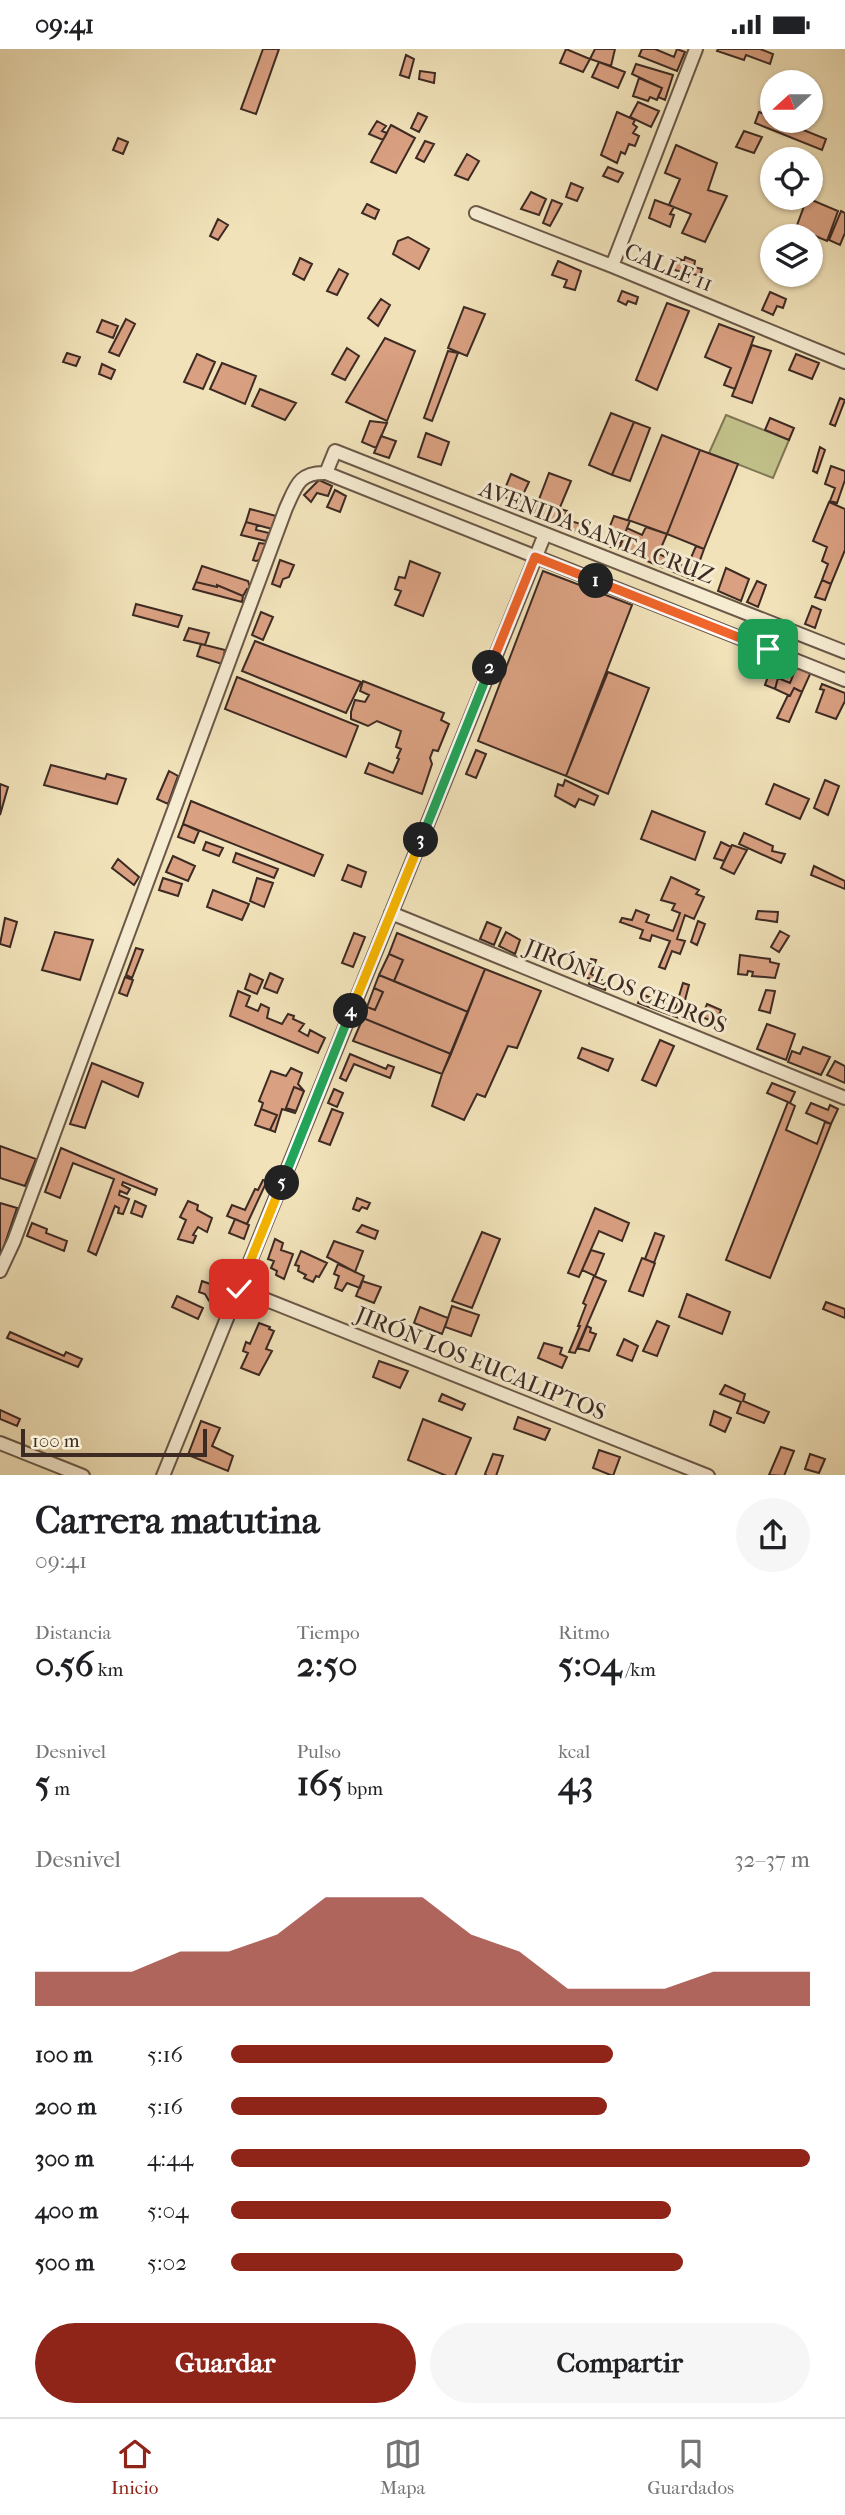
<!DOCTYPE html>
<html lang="es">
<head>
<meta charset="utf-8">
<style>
	body { margin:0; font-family:"IM FELL French Canon",serif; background:#f6f6f6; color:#202124; height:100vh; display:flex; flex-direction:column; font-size:26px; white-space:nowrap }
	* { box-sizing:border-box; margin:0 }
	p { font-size:23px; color:#757577 }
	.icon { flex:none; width:38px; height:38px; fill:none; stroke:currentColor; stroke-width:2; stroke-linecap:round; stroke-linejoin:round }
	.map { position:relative; height:1426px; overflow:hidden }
	.sheet { display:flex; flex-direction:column; background:#fff; flex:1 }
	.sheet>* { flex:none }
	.needle { width:46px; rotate:249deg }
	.fabs { position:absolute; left:760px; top:21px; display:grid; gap:14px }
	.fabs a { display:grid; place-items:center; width:63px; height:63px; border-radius:50%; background:#fff; box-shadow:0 2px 5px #0004; font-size:35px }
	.scale { position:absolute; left:21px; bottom:18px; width:186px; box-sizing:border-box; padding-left:7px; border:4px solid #3d2a23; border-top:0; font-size:19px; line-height:24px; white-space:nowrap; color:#3d2a23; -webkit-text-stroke:5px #f6ecd2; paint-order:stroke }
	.pin { position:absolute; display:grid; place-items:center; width:60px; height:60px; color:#fff; margin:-30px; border-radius:14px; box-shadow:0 4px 10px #0006 }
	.km { position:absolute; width:35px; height:35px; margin:-18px; border-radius:50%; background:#222; color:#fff; font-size:19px; line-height:35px; text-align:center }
	.round { display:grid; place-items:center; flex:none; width:74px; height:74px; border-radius:37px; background:#f6f6f6 }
	.summary { display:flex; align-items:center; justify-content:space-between; height:119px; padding:0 35px }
	h1 { font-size:38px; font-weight:800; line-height:52px }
	.stats { display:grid; grid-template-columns:repeat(3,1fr); gap:10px; height:119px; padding:7px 35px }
	.stats div { display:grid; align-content:center }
	.stats b { font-size:35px; font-weight:800 }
	.stats small { font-size:19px; font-weight:400 }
	.stats p { font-size:19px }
	.chart { height:196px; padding:14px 35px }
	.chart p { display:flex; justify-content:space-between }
	.chart svg { width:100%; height:126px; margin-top:7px; fill:#8f2418; opacity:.7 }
	.action { display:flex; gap:14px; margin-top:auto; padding:14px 35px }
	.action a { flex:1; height:80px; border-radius:42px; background:#8f2418; color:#fff; font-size:28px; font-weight:800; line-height:80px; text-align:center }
	.action a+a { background:#f6f6f6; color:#202124 }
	ul { padding:0 35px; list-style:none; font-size:23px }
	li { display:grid; grid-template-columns:112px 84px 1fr; align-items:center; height:52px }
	li i { height:18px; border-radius:9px; background:#8f2418 }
	.status { display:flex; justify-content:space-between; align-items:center; height:49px; padding:0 35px; background:#fff; direction:ltr }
	.status svg { height:19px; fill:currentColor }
	.dock { display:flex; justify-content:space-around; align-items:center; height:98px; border-top:2px solid #e0e0e0; background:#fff; font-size:19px; color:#757577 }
	.dock a { display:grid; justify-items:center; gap:4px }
	.dock .on { color:#8f2418 }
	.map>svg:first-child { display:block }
</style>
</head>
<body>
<div class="status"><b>09:41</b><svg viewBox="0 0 49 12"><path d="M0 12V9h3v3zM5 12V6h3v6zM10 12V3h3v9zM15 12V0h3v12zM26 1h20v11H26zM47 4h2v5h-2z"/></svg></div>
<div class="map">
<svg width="845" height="1427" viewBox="0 0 845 1427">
	<rect width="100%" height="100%" fill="#f1e2b9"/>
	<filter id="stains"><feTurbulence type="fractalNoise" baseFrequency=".00286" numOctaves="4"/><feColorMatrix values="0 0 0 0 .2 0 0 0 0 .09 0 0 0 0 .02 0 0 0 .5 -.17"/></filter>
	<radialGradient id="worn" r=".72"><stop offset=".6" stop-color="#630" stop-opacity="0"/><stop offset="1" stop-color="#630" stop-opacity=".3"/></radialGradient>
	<path fill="#c2c18a" stroke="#807656" stroke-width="2" d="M726 366 789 391 773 429 709 404Z"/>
	<path fill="#d9a081" stroke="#3d2a23" stroke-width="2" d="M263 0H279L256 65 241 60Z
		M566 0 590 10 583 23 560 14Z
		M595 0H615L611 17 590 10Z
		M642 0H655L674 8 677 0 685 3 677 22 639 7Z
		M718 0H760L773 5 770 15 746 6 744 11 717 2Z
		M406 6 414 10 409 29 400 26Z
		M599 13 625 23 618 39 592 28Z
		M636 15 673 26 665 51 658 48 662 39 632 25Z
		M420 22 435 24 434 34 419 30Z
		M639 29 662 39 657 51 650 48 648 52 633 47Z
		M638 53 659 62 651 78 630 68Z
		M617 63 635 71 633 75 637 78 633 84 639 87 635 97 629 95 625 105 621 103 617 114 601 106Z
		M759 63 772 68V72H781L826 90 822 101 755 74Z
		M418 64 427 68 419 83 411 79Z
		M377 72 386 77 382 82 387 84 383 91 369 85Z
		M391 76 415 89 396 124 371 113Z
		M744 82 762 88 754 104 736 98Z
		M118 89 128 93 123 105 113 101Z
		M425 92 434 95 424 113 416 109Z
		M676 96 717 114 708 141 727 147 705 193 682 184 691 165 669 156 680 130 665 124Z
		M467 105 479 112 468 131 455 126Z
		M608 118 623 124 618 133 603 127Z
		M571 134 583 139 577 152 566 148Z
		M531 143 546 150 539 166 521 160Z
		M807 149 838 162 827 192 796 179Z
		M552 151 562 155 550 177 543 174Z
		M655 151 674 158 670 165 674 166 670 178 649 169Z
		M367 155 379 161 375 170 362 164Z
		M841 162 845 164V184L840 196 829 191Z
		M218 170 228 176 218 191 210 187Z
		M408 188 429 200 419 220 393 205 398 192Z
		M685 208 695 212 694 218 702 220 700 227 690 224 689 226 672 220 677 209 684 212Z
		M300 209 312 215 304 231 293 225Z
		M558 212 581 222 575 241 564 238 567 231 552 226Z
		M339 220 348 225 337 246 327 242Z
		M622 242 638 248 636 255 628 252 626 256 618 252Z
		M770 243 786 250 783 259 777 257 773 266 762 261Z
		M381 250 390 256 378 277 368 269Z
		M667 254 689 262 657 341 636 331Z
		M464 258 485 265 467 307 448 299Z
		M126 270 135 275 119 307 109 303Z
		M102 271 118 277 113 289 97 283Z
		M719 275 754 288 735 340 724 336 731 319 705 308Z
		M385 289 415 302 387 372 346 353Z
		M752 296 771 302 752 354 732 347Z
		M347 299 359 307 345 331 332 325Z
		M448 302 458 304 432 372 424 369Z
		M67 304 80 308 76 317 63 313Z
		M197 305 215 313 203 340 184 333Z
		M796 305 819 314 812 330 789 321Z
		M222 314 256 327 245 355 210 340Z
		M102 315 115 321 111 330 99 325Z
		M260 340 296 354 285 371 252 357Z
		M840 349 845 351 835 377 830 375Z
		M611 364 634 373 612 426 589 416Z
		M770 369 794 379 789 391 765 381Z
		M370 372 387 374 376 399 362 393Z
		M634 373 650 379 630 432 612 426Z
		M426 384 449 393 441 416 418 408Z
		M662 386 700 401 667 485 628 471Z
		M381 387 396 392 389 409 374 404Z
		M820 398 825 401 817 424 813 422Z
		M700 401 738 415 704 500 667 485Z
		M831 417 845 422V431L837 454 830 452 835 439 825 435Z
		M549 424 571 432 553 475 533 466Z
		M511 425 529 433 519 454 502 447Z
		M319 431 332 437 328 447 317 444 311 453 304 446Z
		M335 441 346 447 340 463 327 458Z
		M829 453 845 460V501L831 535 822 531 828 515 822 512 827 498 813 492Z
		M250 460 276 467 272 480 246 473Z
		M560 460 567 462 564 470 581 475 577 483 553 475Z
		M614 467 630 472 621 494 615 493 613 499 603 495Z
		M246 473 257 476 256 481 269 484 266 492 241 486Z
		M646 478 667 485 654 515 619 500 627 479 642 486Z
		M259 494 267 495 260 511 256 512 253 511Z
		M696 497 704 500 693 531 654 515 659 505 687 518Z
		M280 511 294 516 289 528 283 530 280 538 272 535Z
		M410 512 440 524 423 567 395 556 401 542 395 540 399 528 405 529Z
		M202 517 248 532 251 541 247 540 243 547 217 536V538L196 533Z
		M726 519 749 530 741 552 718 542Z
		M543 522 632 556 566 727 478 692Z
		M822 531 831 535 825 551 815 548Z
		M757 532 766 536 758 558 747 553Z
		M196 533 217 538V536L243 547 242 553 193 540Z
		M136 555 182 567 178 578 133 566Z
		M812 557 821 561 815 579 805 575Z
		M261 563 273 568 263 591 252 586Z
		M189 579 209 584 205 596 184 591Z
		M255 592 361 633 346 664 242 622Z
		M201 595 225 601 222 615 197 607Z
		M775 608 796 619 790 634 778 629 775 640 765 636Z
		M796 619 811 623 802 643 794 639 790 647 775 640 778 629 790 634Z
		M608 623 649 639 608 745 566 727Z
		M237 628 358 677 346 708 225 660Z
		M363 632 444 664 441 671 449 675 438 702 433 701 430 709 432 715 422 745 365 724 369 714 393 724 399 710 397 709 401 700 396 698 401 682 377 672 368 677 351 670V663L355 651 365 653 369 646 360 642Z
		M822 635 845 644V652L836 670 816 663 824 641 820 640Z
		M794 639 802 643 789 673 777 669 788 646 790 647Z
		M476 701 486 705 476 729 466 725Z
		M51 716 105 730 107 725 126 730 117 755 44 736Z
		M169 722 178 727 168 755 157 750Z
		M565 731 598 747 594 756 579 750 575 758 555 747 558 735 563 737Z
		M825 731 839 737 828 766 814 759Z
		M0 735 8 738 0 766Z
		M774 735 809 750 800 770 766 755Z
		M191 752 323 806 314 827 183 775Z
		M652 762 705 783 695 811 641 790Z
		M183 775 199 782 194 794 178 788Z
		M744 784 773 797 772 802 785 805 781 814 739 795Z
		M206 793 223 799 219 807 203 801Z
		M721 793 731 798 724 812 714 809Z
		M732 796 747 801 734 825 721 819Z
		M236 804 278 820 274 829 233 813Z
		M173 807 195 817 188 832 166 823Z
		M118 810 139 828 134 836 112 819Z
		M348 816 366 823 361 838 342 831Z
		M814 817 845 832V840L811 826Z
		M671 828 699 841 696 845 704 848 694 870 685 866 677 890 685 892 680 905 672 902 665 920 659 918 670 892 652 886 650 892 640 889 643 881 620 873 622 869 632 871 636 861 649 866 646 873 673 882 680 864 672 861 675 855 661 851Z
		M163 829 182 835 178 847 159 841Z
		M257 829 273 834 264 858 250 852Z
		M213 841 249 855 242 871 207 858Z
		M758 862 778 863 777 873 756 870Z
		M5 869 17 873 10 898 0 895Z
		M698 872 705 875 697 896 691 893Z
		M487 873 501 879 494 896 480 890Z
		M780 882 789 887 779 903 771 898Z
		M55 883 93 891 80 931 42 921Z
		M506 883 520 891 515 905 499 897Z
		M354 884 365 888 353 918 342 914Z
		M397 884 485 920 468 963 394 932 403 911 389 905Z
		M136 899 143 901 132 929 126 926Z
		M389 905 403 911 394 932 379 926Z
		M740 906 770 910V913L779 915 775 929 752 927 753 923 748 922 747 926 738 925Z
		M591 910 596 911 591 925 607 934 605 941 589 935 591 930 584 928Z
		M485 920 541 942 517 999 508 997 485 1048 477 1045 464 1071 432 1057 442 1025Z
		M270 924 283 930 277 944 264 939Z
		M250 925 263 931 257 945 245 940Z
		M379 926 468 963 451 1005 363 969 367 958 375 961 383 943 374 939Z
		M125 928 133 931 127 947 119 944Z
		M683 934 689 936 685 951 696 956 690 973 673 967Z
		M374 939 383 943 375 961 367 958Z
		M766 941 775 942 770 964 759 961Z
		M238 942 250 947 246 957 258 962 261 955 269 959 267 969 282 975 288 965 294 967 293 970 304 975 299 982 308 987 310 981 325 989 318 1004 230 967Z
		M642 945 673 958 670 966 638 954Z
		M707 955 721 961 716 974 702 968Z
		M363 969 451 1005 442 1025 353 992Z
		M767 975 795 985 786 1011 757 1000Z
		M660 991 674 997 656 1037 642 1031Z
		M803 998 830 1008 821 1026 788 1013 792 1002 800 1005Z
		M582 999 613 1010 608 1022 578 1009Z
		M350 1005 386 1020 388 1016 394 1018 390 1029 354 1015 346 1032 340 1029Z
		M835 1012 845 1017V1034L827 1026Z
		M92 1014 143 1034 138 1048 102 1032 85 1079 70 1075Z
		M291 1019 302 1024 298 1035 304 1042 294 1038 286 1059 296 1062 295 1064 282 1060 275 1083 270 1081 277 1066 261 1060 263 1054 259 1052 271 1022 286 1027Z
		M772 1034 795 1043 790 1054 767 1044Z
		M294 1038 304 1042 296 1062 286 1059Z
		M334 1040 343 1044 337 1058 328 1054Z
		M788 1053 795 1057 786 1081 817 1095 825 1073 831 1075 770 1229 726 1211Z
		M811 1054 828 1061 830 1056 838 1060 831 1075 806 1064Z
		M261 1060 277 1066 270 1081 255 1076Z
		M332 1060 343 1064 330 1096 319 1092Z
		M0 1097 36 1110 25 1137 0 1129Z
		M61 1099 157 1140 155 1146 123 1133 122 1136 130 1140 127 1145 120 1142 119 1146 129 1150 123 1165 118 1164 119 1159 115 1157 96 1206 88 1202 114 1130 73 1114 60 1149 45 1143Z
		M263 1131 267 1132 247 1175 227 1167 232 1156 245 1161 255 1140 258 1141Z
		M357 1149 370 1154 367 1160 362 1158 359 1162 353 1160Z
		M135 1152 146 1157 142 1168 131 1164Z
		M188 1152 198 1156 197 1161 212 1169 207 1183 198 1178 193 1186 196 1187 193 1194 178 1190 186 1171 180 1168Z
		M0 1154 17 1159 0 1209Z
		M595 1159 629 1174 622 1192 599 1182 579 1228 568 1224Z
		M235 1170 249 1176 244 1190 229 1184Z
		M32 1174 47 1180 46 1184 67 1192 64 1202 27 1187Z
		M362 1176 378 1182 375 1190 357 1183Z
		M482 1183 500 1190 472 1259 452 1252Z
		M655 1184 664 1187 654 1214 645 1210Z
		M275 1190 283 1194 281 1201 293 1205 284 1230 276 1226 277 1222 271 1219 274 1212 268 1210Z
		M334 1192 363 1202 355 1223 327 1208Z
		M591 1201 604 1205 595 1227 582 1221Z
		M301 1202 327 1214 319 1228 316 1227 313 1233 304 1229 306 1226 298 1222 299 1217 295 1216Z
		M642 1209 655 1214 643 1247 629 1242Z
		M223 1211 233 1215 225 1236 216 1233Z
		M338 1215 364 1227 360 1239 347 1234 342 1242 335 1239 339 1227 334 1225Z
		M594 1227 606 1232 575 1304 569 1303 580 1277H578L586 1256 583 1254Z
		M202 1232 224 1240 218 1255 209 1252 205 1245 199 1243Z
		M362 1232 381 1238 374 1254 356 1247Z
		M687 1245 730 1263 722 1285 679 1268Z
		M177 1247 203 1259 198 1270 172 1258Z
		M826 1253 845 1260V1269L823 1260Z
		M452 1257 479 1266 471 1287 445 1278Z
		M420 1258 448 1269 442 1285 414 1274Z
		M657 1272 669 1277 657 1307 643 1302Z
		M259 1274 270 1278 269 1280 274 1282 266 1300 272 1302 259 1326 241 1319 248 1304 243 1302 246 1293 250 1295Z
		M587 1277 591 1279 590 1283 596 1285 589 1302 578 1299Z
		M10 1283 64 1307 66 1303 82 1310 78 1318 7 1289Z
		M624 1290 638 1297 632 1312 617 1306Z
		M544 1294 562 1299 560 1305 567 1308 562 1319 538 1309Z
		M379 1312 408 1322 400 1339 373 1328Z
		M725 1336 745 1345 743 1352 769 1363 764 1374 737 1364 741 1353 720 1345Z
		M442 1345 465 1355 462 1361 439 1352Z
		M0 1361 20 1370 17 1377 0 1370Z
		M714 1362 731 1369 725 1383 710 1376Z
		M518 1368 550 1380 545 1391 514 1380Z
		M423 1370 471 1389 455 1427H447L408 1411Z
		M201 1372 220 1379 212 1397 233 1407 228 1422 188 1406Z
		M781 1398 794 1402 784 1427 769 1426Z
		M599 1401 620 1408 613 1427 593 1419Z
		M493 1405 503 1407 496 1427H487L485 1425Z
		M810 1405 825 1410 819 1424 805 1420Z"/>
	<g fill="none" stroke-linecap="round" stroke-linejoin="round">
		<defs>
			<path id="street" d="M476 164 612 217 845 313
				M612 217 696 0
				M326 424 335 402 845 603
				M391 864 845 1049
				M0 1222 14 1192 286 459C296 438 298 423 326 424L845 631
				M239 1240 708 1427
				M0 1394 83 1427
				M163 1427 545 485"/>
		</defs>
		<use href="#street" stroke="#6a5848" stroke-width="16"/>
		<use href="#street" stroke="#f6ecd2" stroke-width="12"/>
	</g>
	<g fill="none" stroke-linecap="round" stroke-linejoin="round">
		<defs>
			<path id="split-1" d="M596 532 768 600"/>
			<path id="split-2" d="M490 619 535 508 596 532"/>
			<path id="split-3" d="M421 791 490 619"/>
			<path id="split-4" d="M351 962 421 791"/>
			<path id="split-5" d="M282 1134 351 962"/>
			<path id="split-6" d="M239 1240 282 1134"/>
		</defs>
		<use href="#split-1" stroke="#fff" stroke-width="14"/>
		<use href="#split-2" stroke="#fff" stroke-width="14"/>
		<use href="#split-3" stroke="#fff" stroke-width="14"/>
		<use href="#split-4" stroke="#fff" stroke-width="14"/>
		<use href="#split-5" stroke="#fff" stroke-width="14"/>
		<use href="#split-6" stroke="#fff" stroke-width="14"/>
		<use href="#split-1" stroke="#f0652b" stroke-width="9"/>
		<use href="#split-2" stroke="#f0652b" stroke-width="9"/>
		<use href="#split-3" stroke="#22a559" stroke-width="9"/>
		<use href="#split-4" stroke="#f5b400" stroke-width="9"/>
		<use href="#split-5" stroke="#22a559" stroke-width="9"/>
		<use href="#split-6" stroke="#f5b400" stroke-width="9"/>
	</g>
	<g text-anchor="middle" stroke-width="6" stroke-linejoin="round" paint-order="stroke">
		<g font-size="23" fill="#3d2a23" stroke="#f6ecd2">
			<text transform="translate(669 218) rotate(22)" y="8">CALLE 11</text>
			<text transform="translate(597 483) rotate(21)" y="8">AVENIDA SANTA CRUZ</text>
			<text transform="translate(626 937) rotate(22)" y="8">JIRÓN LOS CEDROS</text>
			<text transform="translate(481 1314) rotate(22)" y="8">JIRÓN LOS EUCALIPTOS</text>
		</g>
	</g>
	<rect width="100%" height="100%" filter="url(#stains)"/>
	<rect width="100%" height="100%" fill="url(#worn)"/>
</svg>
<div class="fabs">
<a><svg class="needle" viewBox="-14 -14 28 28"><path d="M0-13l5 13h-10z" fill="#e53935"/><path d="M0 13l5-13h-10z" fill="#757577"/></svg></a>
<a><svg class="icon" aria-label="locate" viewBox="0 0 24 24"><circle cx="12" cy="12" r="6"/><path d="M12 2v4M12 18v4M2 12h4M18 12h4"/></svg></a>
<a><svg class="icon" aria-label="layers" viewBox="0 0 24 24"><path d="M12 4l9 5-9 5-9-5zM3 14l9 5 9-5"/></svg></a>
</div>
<div class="scale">100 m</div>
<div class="pin" style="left:768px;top:600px;background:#1e9e55"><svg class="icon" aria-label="arrive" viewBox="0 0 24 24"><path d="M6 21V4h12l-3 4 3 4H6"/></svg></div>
<div class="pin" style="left:239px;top:1240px;background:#d93025"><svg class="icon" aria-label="check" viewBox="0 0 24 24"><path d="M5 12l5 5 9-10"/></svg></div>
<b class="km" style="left:596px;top:532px">1</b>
<b class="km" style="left:490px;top:619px">2</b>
<b class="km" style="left:421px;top:791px">3</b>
<b class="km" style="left:351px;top:962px">4</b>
<b class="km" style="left:282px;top:1134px">5</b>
</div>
<section class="sheet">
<div class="summary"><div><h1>Carrera matutina</h1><p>09:41</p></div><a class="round"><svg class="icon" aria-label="share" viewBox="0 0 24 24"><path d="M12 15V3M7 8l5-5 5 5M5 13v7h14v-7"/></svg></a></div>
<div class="stats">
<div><p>Distancia</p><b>0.56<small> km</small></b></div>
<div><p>Tiempo</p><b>2:50</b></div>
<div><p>Ritmo</p><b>5:04<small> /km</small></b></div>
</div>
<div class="stats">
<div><p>Desnivel</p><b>5<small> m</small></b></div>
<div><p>Pulso</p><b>165<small> bpm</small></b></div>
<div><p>kcal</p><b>43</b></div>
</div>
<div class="chart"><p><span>Desnivel</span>32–37 m</p>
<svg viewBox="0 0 160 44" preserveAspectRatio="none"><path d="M0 44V32L10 32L20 32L30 25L40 25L50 19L60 6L70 6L80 6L90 19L100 25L110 38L120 38L130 38L140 32L150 32L160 32V44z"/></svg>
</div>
<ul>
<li><b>100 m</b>5:16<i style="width:66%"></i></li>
<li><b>200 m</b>5:16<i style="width:65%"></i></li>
<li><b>300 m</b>4:44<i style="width:100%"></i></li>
<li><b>400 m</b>5:04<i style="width:76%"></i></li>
<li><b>500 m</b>5:02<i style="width:78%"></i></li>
</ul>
<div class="action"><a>Guardar</a><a>Compartir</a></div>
</section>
<nav class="dock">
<a class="on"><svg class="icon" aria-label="home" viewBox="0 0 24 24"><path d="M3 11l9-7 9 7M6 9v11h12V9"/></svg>Inicio</a>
<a><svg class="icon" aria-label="map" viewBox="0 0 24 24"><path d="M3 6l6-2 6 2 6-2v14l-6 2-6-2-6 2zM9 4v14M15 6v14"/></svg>Mapa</a>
<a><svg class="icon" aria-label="saved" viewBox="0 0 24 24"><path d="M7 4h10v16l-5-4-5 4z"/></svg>Guardados</a>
</nav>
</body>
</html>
